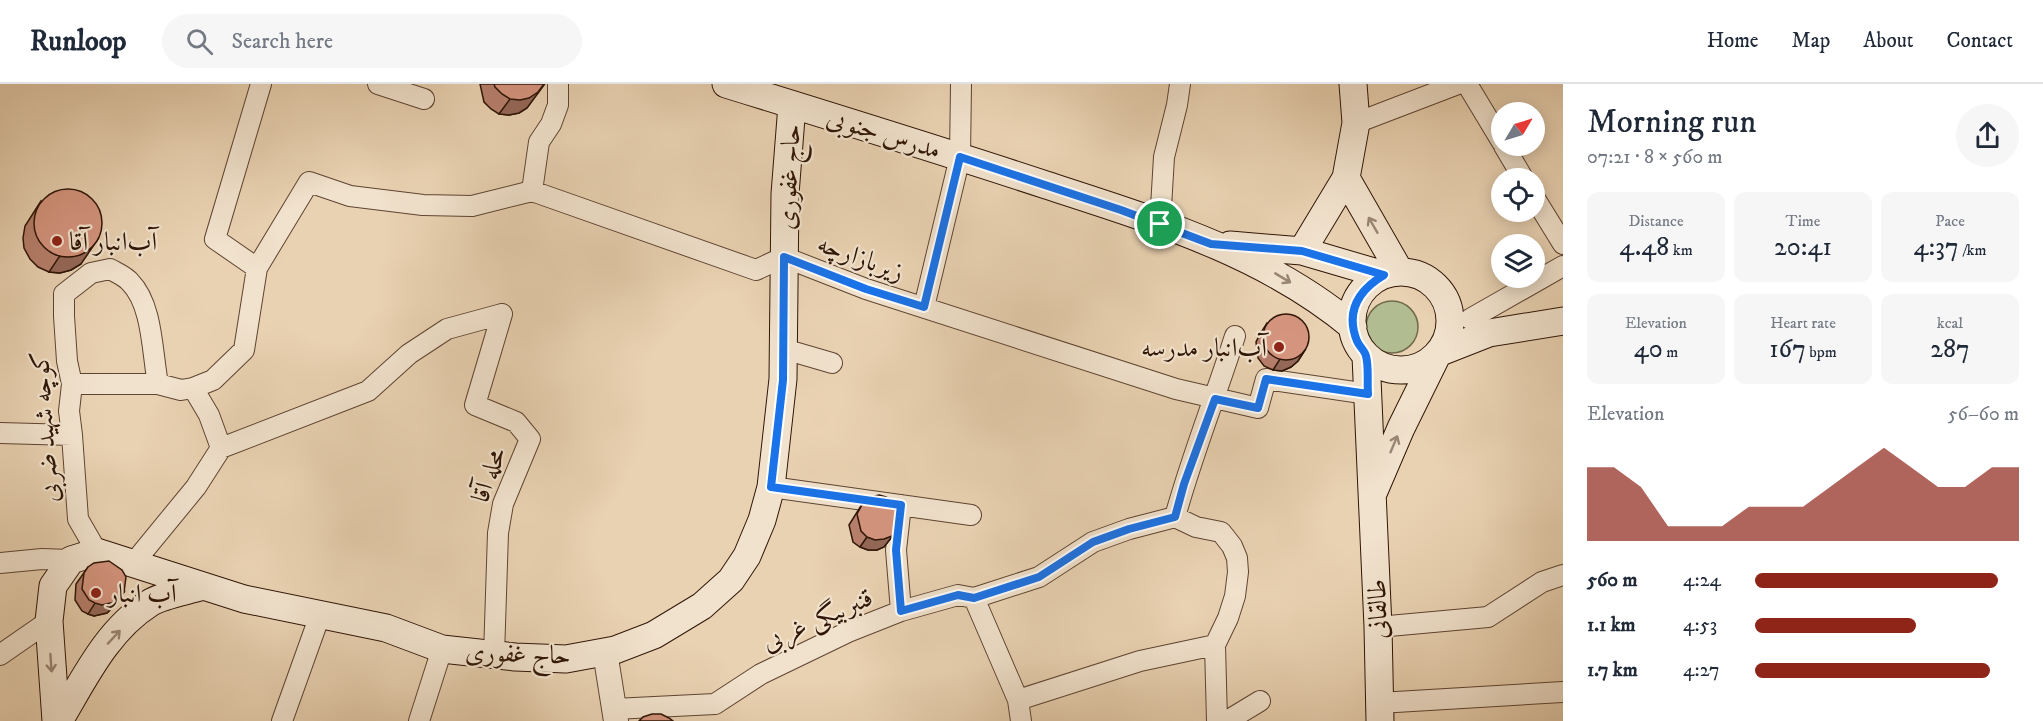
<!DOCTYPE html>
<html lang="en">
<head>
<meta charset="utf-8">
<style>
	body { margin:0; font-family:"IM FELL DW Pica",Amiri,serif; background:#f6f6f7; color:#1f2937; height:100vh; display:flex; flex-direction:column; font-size:22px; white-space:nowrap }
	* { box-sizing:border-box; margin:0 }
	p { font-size:20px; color:#747a83 }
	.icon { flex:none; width:33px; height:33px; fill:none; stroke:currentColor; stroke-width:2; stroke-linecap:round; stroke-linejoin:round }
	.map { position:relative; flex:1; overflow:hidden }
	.sheet { display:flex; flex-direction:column; background:#fff; width:480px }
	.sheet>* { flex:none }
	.needle { width:39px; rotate:52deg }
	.controls { position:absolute; left:1491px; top:18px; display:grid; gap:12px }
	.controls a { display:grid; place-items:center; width:54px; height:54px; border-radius:50%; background:#fff; box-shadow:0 3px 15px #0003; font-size:30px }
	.pin { position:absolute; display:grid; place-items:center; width:51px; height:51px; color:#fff; margin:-26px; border:3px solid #fff; border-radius:50%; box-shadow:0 2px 6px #0007 }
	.round { display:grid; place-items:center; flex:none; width:63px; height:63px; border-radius:32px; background:#f6f6f7 }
	.overview { display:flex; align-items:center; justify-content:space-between; height:102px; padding:0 24px }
	h1 { font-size:33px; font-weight:600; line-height:45px }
	.figures { display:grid; grid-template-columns:repeat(3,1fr); gap:9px; height:102px; padding:6px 24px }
	.figures div { display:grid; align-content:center; border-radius:12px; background:#f6f6f7; text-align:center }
	.figures b { font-size:26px; font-weight:600 }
	.figures small { font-size:16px; font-weight:400 }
	.figures p { font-size:16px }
	.chart { height:168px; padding:12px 24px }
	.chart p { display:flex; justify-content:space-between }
	.chart svg { width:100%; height:108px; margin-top:6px; fill:#8f2418; opacity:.7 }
	ul { padding:0 24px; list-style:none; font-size:20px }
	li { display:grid; grid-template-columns:96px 72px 1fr; align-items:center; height:45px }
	li i { height:15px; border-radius:8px; background:#8f2418 }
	header { display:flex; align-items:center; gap:36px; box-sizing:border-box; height:84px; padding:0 30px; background:#fff; border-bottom:2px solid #e0e1e3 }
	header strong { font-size:28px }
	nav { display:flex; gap:33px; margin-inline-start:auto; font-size:21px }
	.search { width:420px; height:54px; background:#f6f6f7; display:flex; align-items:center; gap:15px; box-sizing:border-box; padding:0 21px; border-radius:33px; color:#747a83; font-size:22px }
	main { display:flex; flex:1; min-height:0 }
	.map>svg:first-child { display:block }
</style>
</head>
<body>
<header>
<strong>Runloop</strong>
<div class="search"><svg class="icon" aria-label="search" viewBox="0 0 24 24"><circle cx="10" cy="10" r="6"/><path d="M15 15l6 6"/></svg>Search here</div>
<nav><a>Home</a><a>Map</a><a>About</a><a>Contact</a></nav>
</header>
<main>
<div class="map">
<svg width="1563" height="637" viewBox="0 0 1563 637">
	<rect width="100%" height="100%" fill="#e9d2b2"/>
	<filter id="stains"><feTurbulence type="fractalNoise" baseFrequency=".00333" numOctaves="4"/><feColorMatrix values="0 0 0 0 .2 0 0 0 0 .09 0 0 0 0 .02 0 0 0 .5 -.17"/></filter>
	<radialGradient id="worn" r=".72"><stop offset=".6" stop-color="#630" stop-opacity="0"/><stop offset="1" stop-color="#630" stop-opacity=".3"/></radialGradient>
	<path fill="#b1bd90" stroke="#70694b" stroke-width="1.5" d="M1366 243a26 26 0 1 1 52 0a26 26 0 1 1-52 0Z"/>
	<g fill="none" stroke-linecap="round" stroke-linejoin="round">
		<defs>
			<path id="minor" d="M378 0 424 15
				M558 0V21L551 40 539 58 532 107 756 186 784 173 866 205 1176 305 1258 324 1266 295 1368 310
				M1467 0 1502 58
				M1356 39 1458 0
				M1504 62 1523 94
				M1534 113 1563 160
				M1160 140 1164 73 1177 21 1180 0
				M257 184 309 98 350 112 423 121 472 122 532 107
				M924 223 960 73 961 0
				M1470 235 1563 182
				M784 265 832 279
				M72 300H158L181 306 193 304
				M0 349 72 351
				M221 364 368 307 409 270 447 245 502 230
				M771 403 971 431
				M97 468 78 435 72 351 69 327 72 300 67 277 64 232V210L91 189 110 185C117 189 125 192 130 198 153 221 152 269 158 300
				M0 479 42 475 71 476
				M132 481 196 403 221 364 209 331 193 304 213 296 244 266 257 184 215 155 261 0
				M974 514 1018 616 1021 637
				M901 527 896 466 901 421
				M1378 543 1488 533 1542 498 1563 491
				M0 571 49 537
				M494 571 498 449 503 420 530 355 516 338 475 321 502 230
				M1018 616 1140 577 1215 561
				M1379 619 1563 608
				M614 625 715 620 761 590 848 548 901 527 958 511 974 514 1039 493 1093 458 1129 445 1175 433
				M282 637 320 531
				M419 637 442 565
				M1217 637 1215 561 1228 534 1235 512 1238 488 1237 474 1232 462 1221 448 1196 443 1175 433C1192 371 1216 312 1235 252
				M1227 637 1260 617"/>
			<path id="tertiary" d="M605 568 616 637"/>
			<path id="secondary" d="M726 0C833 33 940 66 1046 101 1153 136 1265 169 1353 243
				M1346 94 1400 188
				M1230 161 1302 167 1384 191
				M1302 167 1346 94 1356 39 1353 0
				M1352 237a49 49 0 1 1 98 0a49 49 0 1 1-98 0Z
				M1366 272 1378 543 1380 637
				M1374 407 1401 344 1438 269 1489 249 1563 237
				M56 637 49 537 53 502 71 476 97 468 244 515 386 544 442 565 515 573 566 575 615 566 654 551 702 522 731 496 747 472 762 436 771 403 783 295 785 110 792 21
				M59 637C84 595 107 546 150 519 162 511 188 507 203 502"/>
		</defs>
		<use href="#minor" stroke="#5e4431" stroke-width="22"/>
		<use href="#tertiary" stroke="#5e4431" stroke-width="26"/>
		<use href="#secondary" stroke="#2f1506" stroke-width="29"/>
		<use href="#minor" stroke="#f1e2cd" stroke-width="20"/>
		<use href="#tertiary" stroke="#f1e2cd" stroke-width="24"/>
		<use href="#secondary" stroke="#f1e2cd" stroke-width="27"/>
	</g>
	<path fill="#b67f6c" stroke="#2f1506" stroke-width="1.5" d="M480 0H544L527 24 519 29 509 31 499 30 491 25 484 18Z
		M41 117 81 180 71 186 60 189 49 188 38 183 30 175 24 164 23 154 25 142Z
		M1267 239 1305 266 1298 277 1291 283 1282 287 1273 286 1264 282 1258 274 1256 258 1260 250Z
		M864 417 898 445 884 463 877 466H868L860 463 853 458 849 441Z
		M88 483 124 508 117 519 107 529 94 532 88 530 82 527 75 516 76 500Z"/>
	<path fill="#946858" stroke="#2f1506" stroke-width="1.5" d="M544 1 527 24 519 29 509 31 499 30 510 15Z
		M98 155 81 180 71 186 60 189 49 188 59 173Z
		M1305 266 1298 277 1291 283 1282 287 1273 286 1280 275Z
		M898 445 884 463 877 466H868L860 463 867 453Z
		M124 508 117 519 107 529 94 532 88 530 95 519Z"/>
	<path fill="#d4947e" stroke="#2f1506" stroke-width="1.5" d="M494 0H544L538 8 529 14 520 16 510 15 502 10 495 3Z
		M34 139a34 34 0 1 1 68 0a34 34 0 1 1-68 0Z
		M1263 253a23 23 0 1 1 46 0a23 23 0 1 1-46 0Z
		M879 411 886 413 894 418 900 426 901 435 898 445 892 452 884 455 875 456 867 453 861 447 857 430 864 417 871 413Z
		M109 477 122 486 126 493 124 508 115 518 102 521 95 519 89 516 82 505 84 489 88 483 94 479Z
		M652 630H661L669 634 673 637H639L643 633Z"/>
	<defs><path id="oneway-shaft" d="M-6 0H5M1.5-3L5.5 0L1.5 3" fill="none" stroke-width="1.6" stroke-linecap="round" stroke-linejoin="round" transform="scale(1.5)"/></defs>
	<g stroke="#9a8673">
		<use href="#oneway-shaft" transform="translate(1373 141) rotate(-120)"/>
		<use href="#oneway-shaft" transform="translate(1283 194) rotate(31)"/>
		<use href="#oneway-shaft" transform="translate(1394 360) rotate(-67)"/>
		<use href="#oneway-shaft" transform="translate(114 553) rotate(-47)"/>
		<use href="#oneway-shaft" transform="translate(51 579) rotate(86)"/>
	</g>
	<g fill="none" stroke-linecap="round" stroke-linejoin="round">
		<defs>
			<path id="route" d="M960 73 1121 126 1211 160 1302 167 1384 191C1359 206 1345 227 1357 257 1359 262 1365 267 1366 272 1369 283 1367 298 1368 310L1266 295 1258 324 1215 315 1184 400 1175 433 1129 445 1093 458 1039 493 974 514 958 511 901 527 896 466 901 421 771 403 783 296 784 173 866 205 924 223Z"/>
		</defs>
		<use href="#route" stroke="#fff" stroke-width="12"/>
		<use href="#route" stroke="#1a73e8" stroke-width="8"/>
	</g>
	<g fill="#8f2418" stroke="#f1e2cd" stroke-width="2">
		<circle cx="57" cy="157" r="6"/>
		<circle cx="1279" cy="263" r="6"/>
		<circle cx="96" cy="509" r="6"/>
	</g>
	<g text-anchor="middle" stroke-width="4.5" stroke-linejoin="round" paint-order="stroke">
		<g font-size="26" fill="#2f1506" stroke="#f1e2cd">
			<text transform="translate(884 49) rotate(17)" y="9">مدرس جنوبی</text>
			<text transform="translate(788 93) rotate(-87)" y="9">حاج غفوری</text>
			<text transform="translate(861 173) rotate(20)" y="9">زیربازارچه</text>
			<text transform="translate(44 343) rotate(-94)" y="9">کوچه شهید ضربی</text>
			<text transform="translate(488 391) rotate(-70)" y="9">محله آقا</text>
			<text transform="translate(1377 525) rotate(-92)" y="9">طالقانی</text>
			<text transform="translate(817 535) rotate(-24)" y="9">قنبربیگی غربی</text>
			<text transform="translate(518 569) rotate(2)" y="9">حاج غفوری</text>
		</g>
		<g font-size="26" fill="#2f1506" stroke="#f1e2cd" text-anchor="start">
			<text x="69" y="166">آب‌انبار آقا</text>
			<text x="1267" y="272" text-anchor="end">آب‌انبار مدرسه</text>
			<text x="108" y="518">آب انبار</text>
		</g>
	</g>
	<rect width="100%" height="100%" filter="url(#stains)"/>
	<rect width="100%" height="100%" fill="url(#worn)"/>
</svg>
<div class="controls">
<a><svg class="needle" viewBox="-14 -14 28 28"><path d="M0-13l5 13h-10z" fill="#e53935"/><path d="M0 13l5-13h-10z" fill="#747a83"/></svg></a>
<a><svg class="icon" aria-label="locate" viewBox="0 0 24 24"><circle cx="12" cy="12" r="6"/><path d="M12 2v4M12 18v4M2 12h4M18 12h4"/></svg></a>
<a><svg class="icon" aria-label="layers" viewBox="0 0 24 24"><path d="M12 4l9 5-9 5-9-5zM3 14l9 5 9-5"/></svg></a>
</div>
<div class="pin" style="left:1160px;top:140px;background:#1e9e55"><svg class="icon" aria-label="arrive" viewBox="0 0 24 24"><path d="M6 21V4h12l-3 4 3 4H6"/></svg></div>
</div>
<section class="sheet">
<div class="overview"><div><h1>Morning run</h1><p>07:21 · 8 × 560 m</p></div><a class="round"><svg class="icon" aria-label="share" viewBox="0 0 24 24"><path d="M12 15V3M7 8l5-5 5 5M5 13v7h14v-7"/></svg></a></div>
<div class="figures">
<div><p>Distance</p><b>4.48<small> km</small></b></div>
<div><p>Time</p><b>20:41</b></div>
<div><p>Pace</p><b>4:37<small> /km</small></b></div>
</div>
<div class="figures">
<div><p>Elevation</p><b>40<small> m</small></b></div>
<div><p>Heart rate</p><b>167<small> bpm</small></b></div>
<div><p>kcal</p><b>287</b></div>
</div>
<div class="chart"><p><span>Elevation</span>56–60 m</p>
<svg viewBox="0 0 160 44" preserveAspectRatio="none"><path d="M0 44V14L10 14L20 22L30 38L40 38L50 38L60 30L70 30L80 30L90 22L100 14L110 6L120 14L130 22L140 22L150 14L160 14V44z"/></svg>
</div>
<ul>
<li><b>560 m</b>4:24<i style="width:92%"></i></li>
<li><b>1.1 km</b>4:53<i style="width:61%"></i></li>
<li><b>1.7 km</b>4:27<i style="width:89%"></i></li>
</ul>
</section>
</main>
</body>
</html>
